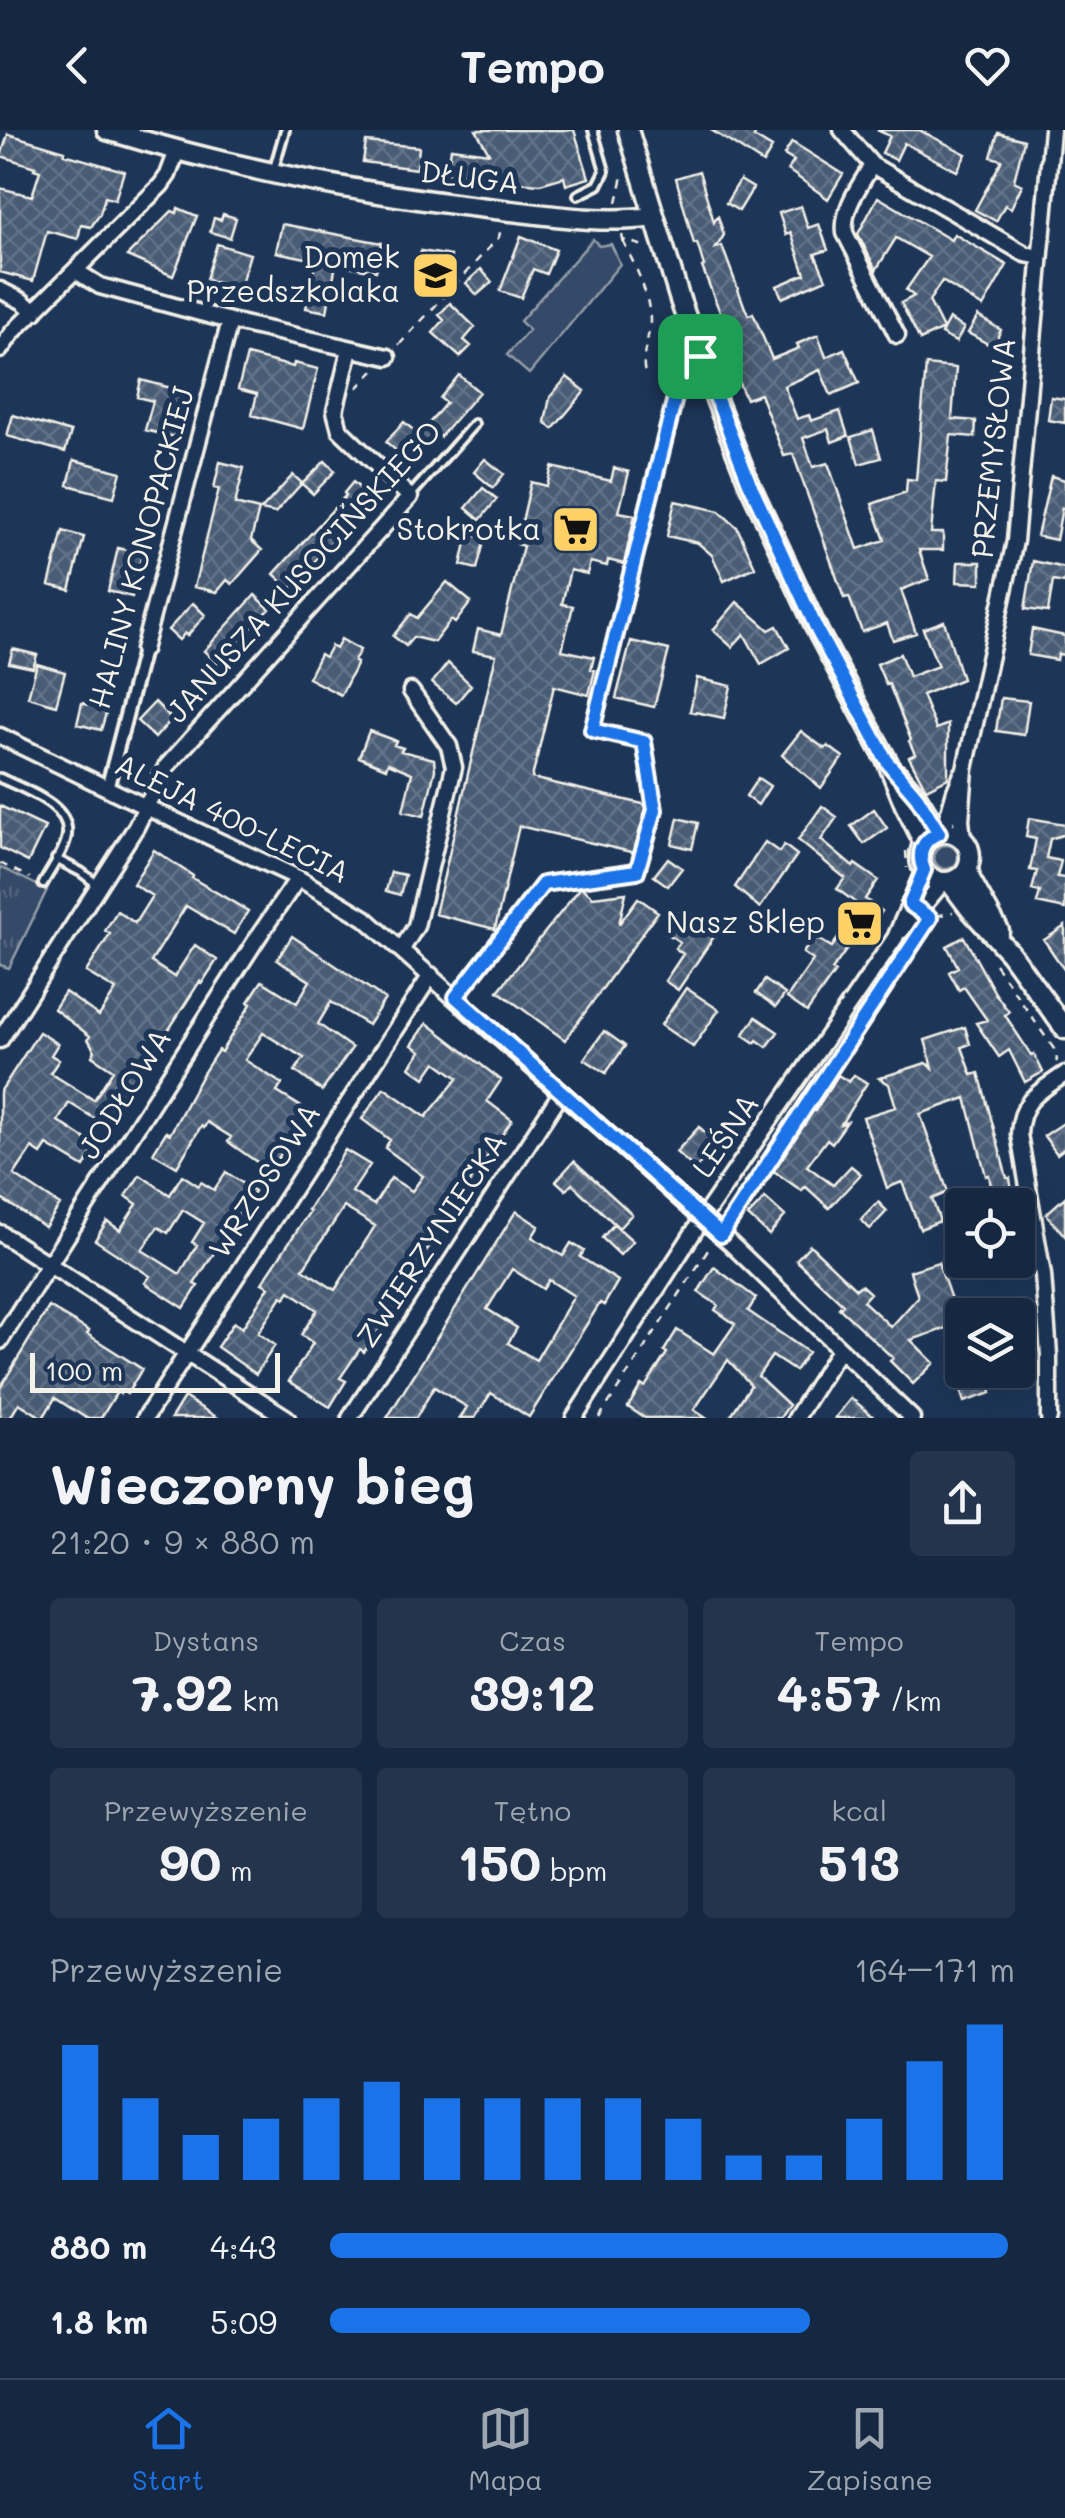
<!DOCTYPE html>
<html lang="pl">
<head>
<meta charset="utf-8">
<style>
	body { margin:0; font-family:Mali,sans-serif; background:#23344c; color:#f1f3f6; height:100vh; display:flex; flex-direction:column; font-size:38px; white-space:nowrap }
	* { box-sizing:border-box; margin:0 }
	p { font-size:32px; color:#9ea6b1 }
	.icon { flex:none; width:55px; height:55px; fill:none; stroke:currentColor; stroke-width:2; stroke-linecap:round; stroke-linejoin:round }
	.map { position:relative; height:1288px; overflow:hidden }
	.drawer { display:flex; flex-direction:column; background:#162841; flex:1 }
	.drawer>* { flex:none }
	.controls { position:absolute; left:945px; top:1058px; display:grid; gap:20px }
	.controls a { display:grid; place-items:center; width:90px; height:90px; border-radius:10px; background:#162841; box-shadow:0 10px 40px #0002,0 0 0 2px #35445a; font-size:50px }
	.scale { position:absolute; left:30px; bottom:25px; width:250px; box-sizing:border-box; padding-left:10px; border:5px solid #f4f1e8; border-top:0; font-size:28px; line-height:35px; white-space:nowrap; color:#f4f1e8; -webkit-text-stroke:8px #1d3557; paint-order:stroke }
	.pin { position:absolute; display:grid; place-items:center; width:85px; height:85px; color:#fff; margin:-42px; border-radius:20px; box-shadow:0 5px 15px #0006 }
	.round { display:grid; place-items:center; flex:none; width:105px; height:105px; border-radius:10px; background:#23344c }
	.overview { display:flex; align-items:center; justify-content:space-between; height:170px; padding:0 50px }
	h1 { font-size:55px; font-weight:800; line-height:75px }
	.figures { display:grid; grid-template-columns:repeat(3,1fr); gap:15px; height:170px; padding:10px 50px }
	.figures div { display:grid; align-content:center; border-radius:10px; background:#23344c; text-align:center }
	.figures b { font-size:50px; font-weight:800 }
	.figures small { font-size:28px; font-weight:400 }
	.figures p { font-size:28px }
	.chart { height:280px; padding:20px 50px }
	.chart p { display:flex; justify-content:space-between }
	.chart svg { width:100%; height:180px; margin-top:10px; stroke:#1a73e8; stroke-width:6 }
	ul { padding:0 50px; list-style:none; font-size:32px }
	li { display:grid; grid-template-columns:160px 120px 1fr; align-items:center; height:75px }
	li i { height:25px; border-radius:12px; background:#1a73e8 }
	header { display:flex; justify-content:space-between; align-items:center; height:130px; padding:0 50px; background:#162841; font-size:45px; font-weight:800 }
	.tabs { display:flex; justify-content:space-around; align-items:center; height:140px; border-top:2px solid #35445a; background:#162841; font-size:28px; color:#9ea6b1 }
	.tabs a { display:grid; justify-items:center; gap:5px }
	.tabs .on { color:#1a73e8 }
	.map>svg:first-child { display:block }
</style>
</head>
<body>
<header><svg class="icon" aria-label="back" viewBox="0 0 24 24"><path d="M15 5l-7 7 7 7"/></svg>Tempo<svg class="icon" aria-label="heart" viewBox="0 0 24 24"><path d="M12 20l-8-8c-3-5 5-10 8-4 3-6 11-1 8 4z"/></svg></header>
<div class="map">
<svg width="1065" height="1288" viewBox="0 0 1065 1288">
	<defs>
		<pattern id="park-tufts" width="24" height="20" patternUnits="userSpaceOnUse" patternTransform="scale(2.5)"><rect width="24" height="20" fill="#354a67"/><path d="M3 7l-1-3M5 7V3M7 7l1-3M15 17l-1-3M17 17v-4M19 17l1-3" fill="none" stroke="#53657d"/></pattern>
		<pattern id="building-cross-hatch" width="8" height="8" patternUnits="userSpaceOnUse" patternTransform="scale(2.5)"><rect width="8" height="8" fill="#485b74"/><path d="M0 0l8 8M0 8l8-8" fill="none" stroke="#637388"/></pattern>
	</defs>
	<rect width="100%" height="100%" fill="#1d3557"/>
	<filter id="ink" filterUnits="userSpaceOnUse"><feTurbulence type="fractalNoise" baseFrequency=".01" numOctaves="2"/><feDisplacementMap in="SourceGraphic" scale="20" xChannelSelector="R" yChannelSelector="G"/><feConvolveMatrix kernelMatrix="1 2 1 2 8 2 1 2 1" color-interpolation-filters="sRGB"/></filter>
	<g filter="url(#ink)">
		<path fill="#354a67" stroke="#949ea8" stroke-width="2.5" d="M593 109 599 116 611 114 620 134 529 244 507 225 529 200 520 191Z
			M934 727a12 12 0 1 1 24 0a12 12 0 1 1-24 0Z"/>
		<path fill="url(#park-tufts)" stroke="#949ea8" stroke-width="2.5" d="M0 737 47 760 9 838 0 835Z"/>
		<path fill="url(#building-cross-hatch)" stroke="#f4f1e8" stroke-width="2.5" fill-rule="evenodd" d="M476 0H574L589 48 566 55 564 47 540 54 515 52V54L447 45 451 18 489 23Z
			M711 0H757L754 7 772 18 763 33Z
			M877 0H919L966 24 957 41 904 13 896 30 882 23 890 6Z
			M998 3 1024 10 1014 51 1022 55 1011 78 1005 75 996 91 975 80 1002 30 991 27Z
			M8 4 65 21 64 24 124 41 115 70 105 67 100 84 91 97 81 95 78 109 47 101 33 151 0 142V58L32 66 40 41 34 39 35 37 1 26Z
			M366 12 419 17 417 39 363 32Z
			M792 12 843 44 828 69 788 40 794 31 784 25Z
			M699 41 714 92 718 86 724 105 716 118 722 116 745 178 749 185 753 183 772 229 799 218 797 214 818 205 826 227 844 219 859 253 831 265 820 240 784 256 797 289 809 285 811 291 840 281 848 306 832 312 828 299 803 308 813 337 828 333 858 419 885 410 872 374 906 362 907 349 916 350 926 235 956 238 952 289 976 291 975 307 951 305 946 352 936 351 931 403H943V420H919L929 449 901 460 916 503 893 510 887 493 862 502 849 467 844 468 793 324 784 326 760 264 746 269 741 258 733 239 741 235 702 137 704 136 697 113 694 114 676 48Z
			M740 50 753 58 739 81 726 73Z
			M878 67 951 110 954 104 1007 135 983 177 942 151 929 171 943 199 920 210 901 173 914 166 906 160 929 127 896 108 876 140 858 104Z
			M801 76 808 98 819 94 828 120 815 124 826 149 782 168 777 156 805 144 791 103 786 105 779 83Z
			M178 78 197 86 173 146 127 126 172 81 177 83Z
			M223 84 236 88 230 108 210 102 214 88 221 90Z
			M282 94 382 113 376 141 336 134 327 182 306 178 316 130 276 122Z
			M521 106 556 120 546 144 533 139 521 168 500 161Z
			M217 114 250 124 239 160 206 149Z
			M421 121 451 126 445 155 426 152V147L416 145Z
			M481 139 492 152 477 165 466 153Z
			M450 173 475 197 464 210 471 216 460 227 433 203 444 190 439 185Z
			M978 186 1001 200 998 206 1001 221 968 203Z
			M949 189 964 198 956 212 941 204Z
			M247 225 293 237 294 233 318 239 303 299 252 285 257 264 238 259Z
			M459 245 479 262 440 307 438 305 412 334 386 312 404 292 419 305 446 273 440 268Z
			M567 247 585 261 553 299 545 292 550 267Z
			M141 250 186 262 174 307 145 300 153 271 137 267Z
			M1051 267 1065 269V293L1048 290Z
			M13 285 71 302 65 322 7 306Z
			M873 300 881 328 859 334 851 307Z
			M485 329 504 344 493 358 474 342Z
			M74 330 121 342 114 367 68 355Z
			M325 331 335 341 313 364 302 354Z
			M220 332 244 338 235 374 259 380 251 410 262 420 232 454 227 450 217 462 194 457 219 359 214 358Z
			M552 337 611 351 614 338 629 342 619 382 635 385 624 434 608 430 607 436 590 432 587 444 570 440 562 474 573 476 562 520 594 527 591 539 595 540 589 565 554 556 532 648 647 675 635 723 519 696 495 799 435 784 496 525 473 521 478 499 501 505 523 416 517 414 531 352 547 356Z
			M293 345 302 353 275 383 261 380Z
			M1051 346 1065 350V379L1062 378 1056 410 1037 406Z
			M353 352 371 368 290 459 274 444 346 365 344 363Z
			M483 358 497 369 480 390 466 378Z
			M675 371 719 381 737 397 755 437 724 451 712 425 698 413 667 406Z
			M63 401 84 407 70 460 49 455Z
			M468 404 485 408 477 439 461 435Z
			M118 418 142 424 132 467 108 461Z
			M1033 431 1065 438V453L1053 451 1048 482 1025 479Z
			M958 432H981V453L957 452Z
			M447 452 471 472 455 493 451 490 434 512 413 507 406 516 393 506 411 484 417 488Z
			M255 465 270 479 217 533 204 521Z
			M737 472 769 500 777 496 789 518 761 534 744 504 732 517 713 500Z
			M193 473 205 485 187 506 185 503 179 510 168 500Z
			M944 491 962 549 922 565 936 599 948 594V648L926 659 909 627 915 624 909 611 911 610 889 554 886 555 877 534 900 524 909 547 938 536 923 499Z
			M1032 499 1065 506V525L1058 524 1057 530 1028 525Z
			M341 509 360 520 354 531 357 533 341 565 308 548 320 524 325 527 331 516 336 519Z
			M631 511 669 520 654 577 616 568Z
			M13 519 37 525 33 538 9 533Z
			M448 533 471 555 456 573 432 553Z
			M37 534 65 542 56 575 28 567Z
			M697 548 731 556 724 588 690 581Z
			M1001 568 1029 571 1024 605 996 601Z
			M155 572 172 589 155 608 137 591Z
			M82 573 107 580 101 600 77 594Z
			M369 601 396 611 394 615 403 618 401 621 434 629 435 640 424 686 403 681 412 643 388 633 386 638 359 627Z
			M801 601 825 619 828 616 843 627 821 658 782 625Z
			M758 648 770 656 758 675 746 666Z
			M0 676 45 697 28 732 0 718Z
			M822 676 837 687 821 710 853 737 855 734 878 750 865 769 882 781 862 810 856 806 832 840 835 842 807 882 787 868 813 830 803 823 814 807 832 817 860 776 837 759 845 748 798 710Z
			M874 679 887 698 864 714 851 696Z
			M678 688 698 693 692 719 672 714Z
			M1029 688 1065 694V704L1050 709 1046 728 1061 731 1057 747 1065 748V779L1037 773 1040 762 1032 760 1037 741 1030 740 1036 709 1026 707Z
			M765 712 779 722 784 715 797 725 760 778 735 757Z
			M154 720 193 746 192 748 248 781 234 804 186 776 151 832 174 847 195 815 217 830 202 853 200 851 107 996 69 973 58 991 96 1016 84 1037 47 1015 41 1024 32 1018 14 1045 60 1075 45 1097 0 1068V962L39 902 58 914 51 925 59 930 50 943 94 970 113 940 92 926 95 921 88 909 90 906 54 879 65 862 99 886 116 860 86 842 110 804 105 801 117 781 135 793 152 766 133 754Z
			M668 728 682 738 668 756 654 746Z
			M391 742 405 745 400 765 386 761Z
			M581 757 593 767 626 763 619 794 638 768 658 782 565 910 498 861Z
			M682 779 696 788 698 785 719 799 678 860 665 851 683 824 675 818 680 812 665 802Z
			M1065 796V841L1044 810Z
			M292 806 385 869 368 895 331 872 318 894 352 918 322 961 295 941 304 928 263 903 245 930 282 954 277 962 308 981 270 1041 228 1012 231 1007 207 992 204 998 201 996 177 1037 153 1023 166 1002 170 1004 202 945 218 920 221 922 251 874 248 872 262 851 297 873 310 851 277 830Z
			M964 807 995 863 1009 882 1005 885 1031 925 1034 924 1043 942 1025 952 1009 920 999 927 976 893 987 890 964 857 959 860 949 842 958 837 947 816Z
			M765 850 785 864 776 877 756 863Z
			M686 858 719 880 693 917 661 895Z
			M756 887 778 902 767 917 757 910 755 913 743 905Z
			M427 893 501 950 487 971 512 990 447 1087 424 1125 427 1127 390 1185 364 1222 360 1219 340 1248 346 1251 330 1277 289 1251 313 1213 301 1205 317 1180 290 1161 285 1168 282 1166 258 1203 275 1215 256 1244 217 1217 234 1192 242 1198 269 1157 262 1153 310 1081 308 1080 345 1020 370 1035 352 1062 374 1075 391 1048 412 1061 423 1046 385 1018 390 1010 362 989 384 958 426 987 458 948 436 932 425 948 410 937 421 921 412 915ZM344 1077 375 1096 335 1160 303 1139Z
			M965 897 970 914 962 917 972 945 979 943 1007 1048H1010L1014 1075H994L989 1045 986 1046 966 968 920 984 948 1062 932 1069 940 1091 920 1099 902 1052 887 1058 863 987 896 977 889 954 879 948 926 933 933 938 925 910Z
			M604 901 625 916 606 943 584 929Z
			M838 945 849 952 854 945 867 953 841 994 847 992 832 1013 827 1009 807 1036 833 1055 851 1036 861 1044 829 1078 805 1056 802 1061 768 1037 812 979 815 981Z
			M1065 992V1018L1057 1024 1044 1006Z
			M699 997 712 1008 706 1014 712 1020 695 1039 676 1022Z
			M574 1031 632 1084 619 1098 572 1054 566 1060 556 1051Z
			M226 1042 254 1061 194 1154 198 1156 184 1178 145 1153 150 1146 95 1110 107 1091 120 1100 137 1074 126 1066 140 1045 170 1065 182 1045 199 1056 201 1052 214 1060ZM183 1080 204 1093 192 1112 197 1115 180 1144 142 1120 158 1097 168 1103Z
			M1065 1067V1106L1046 1084Z
			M765 1068 785 1086 769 1105 748 1086Z
			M878 1072 887 1081 870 1099 861 1090Z
			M516 1081 539 1096 532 1107 563 1126 571 1113 584 1121 580 1127 618 1151 604 1175 600 1173 529 1287 491 1263 475 1288H460L467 1277 434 1257 416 1288H387ZM512 1139 543 1159 549 1150 574 1166 536 1230 508 1213 517 1198 487 1179Z
			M614 1094 633 1111 620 1125 602 1108Z
			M810 1115 856 1159 861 1155 870 1163 863 1171 891 1197 918 1167 910 1141 938 1132 954 1178 959 1177 962 1193 911 1210 934 1233 913 1254 890 1231 893 1228 839 1178 843 1174 796 1130Z
			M714 1137 756 1168 748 1181 808 1222 795 1241 772 1226 758 1246 789 1275 780 1288H729L751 1255 728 1230 694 1280 706 1288H645L628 1277 641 1255 645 1257 667 1223 664 1221 677 1200 714 1224 735 1194 715 1180 718 1175 698 1162Z
			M1019 1171 1022 1185H982L981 1179Z
			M49 1177 89 1201 87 1204 142 1239 127 1264 122 1261 120 1264 117 1262 101 1288H86L55 1268 43 1288 19 1273 10 1288H0V1258Z
			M1018 1190H1023L1030 1220H1032V1253H1017Z
			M981 1240H992L996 1251 988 1253 991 1263 964 1272 956 1248Z
			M184 1267 195 1274 218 1288H171Z
			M851 1268 875 1288H835Z"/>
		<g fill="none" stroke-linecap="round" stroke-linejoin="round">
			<defs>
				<path id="service" d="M273 42 285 0
					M578 65 598 55 605 41 593 0
					M410 366 474 294
					M0 648C23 659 76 676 66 710 62 725 50 740 43 754
					M56 729 81 742 98 755
					M456 867 543 754 637 741 655 679 644 612 592 600 679 252 686 238 699 227"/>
				<path id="pedestrian" d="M107 659 143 520"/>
				<path id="minor" d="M842 0 872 35 1025 124 1040 127
					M872 35C860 56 842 78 845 103L897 205
					M76 141 100 156 230 191 388 227
					M0 160 22 171 35 182
					M0 220 13 202 161 55 168 45 177 21
					M143 520 230 191
					M0 606 146 677 298 748 365 788 730 1113 912 1288
					M943 702 955 661 962 644
					M963 710 961 690 965 639 1015 411 1052 0
					M903 800 943 752
					M402 819 416 796 454 637 449 616 411 561
					M0 910 136 697 166 637 410 367 340 300 335 281 350 219
					M0 1103 287 1288
					M0 1211 258 807 298 748
					M145 1288 431 845
					M350 1288 561 963
					M574 1288 702 1089 895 808 924 740
					M796 1288 839 1220
					M1049 1288V1225L1043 1145 1019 1004C1021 969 1039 962 1065 944"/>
				<path id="tertiary" d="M107 0C234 39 362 64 495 79 547 85 601 94 654 87
					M628 0 680 170 707 247 749 353 819 504 888 633 905 675 924 713
					M898 645 917 667 939 703
					M920 727a25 25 0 1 1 50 0a25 25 0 1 1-50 0Z
					M968 738 970 749 999 801
					M950 752 971 780 1010 823 1065 899"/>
			</defs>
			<use href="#service" stroke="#f4f1e8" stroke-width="14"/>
			<use href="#pedestrian" stroke="#f4f1e8" stroke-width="18"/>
			<use href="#minor" stroke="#f4f1e8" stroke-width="21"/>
			<use href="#tertiary" stroke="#f4f1e8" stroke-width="25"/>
			<path stroke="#f4f1e8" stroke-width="2.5" stroke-dasharray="8 8" stroke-linecap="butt" d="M617 72 623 46
				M622 105 623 110 644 116
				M623 111C635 136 649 162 650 190 650 210 639 226 646 247
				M399 215 499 107 501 98
				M357 258 376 239
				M906 721 907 738
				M0 733 30 748
				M936 786 953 782
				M995 834 1054 919 1057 930 1056 932
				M726 1086 853 898
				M729 1090 817 962 915 810
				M599 1288 710 1117"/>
			<use href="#service" stroke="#1d3557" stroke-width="6"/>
			<use href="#pedestrian" stroke="#1d3557" stroke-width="10"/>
			<use href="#minor" stroke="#1d3557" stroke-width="14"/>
			<use href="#tertiary" stroke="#1d3557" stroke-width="18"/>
		</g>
	</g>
	<g fill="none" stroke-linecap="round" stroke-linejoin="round" filter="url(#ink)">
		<defs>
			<path id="route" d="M700 226 749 352 819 504 888 633 917 667 939 703C922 710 917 723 924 740L910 774 930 788 721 1105 456 867 543 754 637 741 655 680 644 612 592 600 679 252 686 238Z"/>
		</defs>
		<use href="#route" stroke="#fff" stroke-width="20"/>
		<use href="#route" stroke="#1a73e8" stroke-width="12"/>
	</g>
	<defs>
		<symbol id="school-square" viewBox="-11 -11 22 22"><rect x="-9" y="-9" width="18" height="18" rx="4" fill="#ffd166" stroke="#1d3557"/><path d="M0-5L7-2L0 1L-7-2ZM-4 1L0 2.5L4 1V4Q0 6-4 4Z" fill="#111"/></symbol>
		<symbol id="supermarket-square" viewBox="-11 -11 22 22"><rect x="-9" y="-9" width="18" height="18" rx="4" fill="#ffd166" stroke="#1d3557"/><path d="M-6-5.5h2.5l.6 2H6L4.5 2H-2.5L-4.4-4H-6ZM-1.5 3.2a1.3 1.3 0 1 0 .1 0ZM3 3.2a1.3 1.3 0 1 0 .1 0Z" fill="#111"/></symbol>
	</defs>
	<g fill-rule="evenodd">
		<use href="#school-square" x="408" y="118" width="55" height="55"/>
		<use href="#supermarket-square" x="548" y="372" width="55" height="55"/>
		<use href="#supermarket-square" x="832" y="766" width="55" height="55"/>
	</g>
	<g text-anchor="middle" stroke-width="10" stroke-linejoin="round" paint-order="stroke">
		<g font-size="30" fill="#f4f1e8" stroke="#1d3557">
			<text transform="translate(470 48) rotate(7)" y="10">DŁUGA</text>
			<text transform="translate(994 318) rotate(-84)" y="10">PRZEMYSŁOWA</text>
			<text transform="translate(142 418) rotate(-75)" y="10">HALINY KONOPACKIEJ</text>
			<text transform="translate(304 442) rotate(-48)" y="10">JANUSZA KUSOCIŃSKIEGO</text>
			<text transform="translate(232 689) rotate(26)" y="10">ALEJA 400-LECIA</text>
			<text transform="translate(125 964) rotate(-58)" y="10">JODŁOWA</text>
			<text transform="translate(726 1006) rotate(-56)" y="10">LEŚNA</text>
			<text transform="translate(265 1051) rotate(-57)" y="10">WRZOSOWA</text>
			<text transform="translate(432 1110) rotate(-57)" y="10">ZWIERZYNIECKA</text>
		</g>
		<g font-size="30" fill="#f4f1e8" stroke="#1d3557" text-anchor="end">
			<text x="400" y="138">Domek<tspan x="400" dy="34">Przedszkolaka</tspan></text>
			<text x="541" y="410">Stokrotka</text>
			<text x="825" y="803">Nasz Sklep</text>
		</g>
	</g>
</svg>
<div class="controls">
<a><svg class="icon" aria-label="locate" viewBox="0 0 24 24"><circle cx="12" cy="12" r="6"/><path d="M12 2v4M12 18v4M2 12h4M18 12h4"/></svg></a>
<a><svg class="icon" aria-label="layers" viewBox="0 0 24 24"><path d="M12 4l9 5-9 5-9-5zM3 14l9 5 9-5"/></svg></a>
</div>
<div class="scale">100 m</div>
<div class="pin" style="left:700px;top:226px;background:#1e9e55"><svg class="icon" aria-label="arrive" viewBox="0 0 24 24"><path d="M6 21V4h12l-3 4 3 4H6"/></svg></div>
</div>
<section class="drawer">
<div class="overview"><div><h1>Wieczorny bieg</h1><p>21:20 · 9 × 880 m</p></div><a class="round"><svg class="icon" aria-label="share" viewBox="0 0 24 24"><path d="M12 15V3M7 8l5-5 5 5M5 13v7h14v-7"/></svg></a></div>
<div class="figures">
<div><p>Dystans</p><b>7.92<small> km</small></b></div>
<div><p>Czas</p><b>39:12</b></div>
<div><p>Tempo</p><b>4:57<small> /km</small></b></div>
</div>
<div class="figures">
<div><p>Przewyższenie</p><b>90<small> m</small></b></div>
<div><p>Tętno</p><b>150<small> bpm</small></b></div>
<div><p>kcal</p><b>513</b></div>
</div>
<div class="chart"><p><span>Przewyższenie</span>164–171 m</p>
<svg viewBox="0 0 160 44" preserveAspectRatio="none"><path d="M5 44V11M15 44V24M25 44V33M35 44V29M45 44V24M55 44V20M65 44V24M75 44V24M85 44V24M95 44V24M105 44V29M115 44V38M125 44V38M135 44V29M145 44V15M155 44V6"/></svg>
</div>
<ul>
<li><b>880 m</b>4:43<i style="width:99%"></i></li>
<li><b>1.8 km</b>5:09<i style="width:70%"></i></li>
</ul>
</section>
<nav class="tabs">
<a class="on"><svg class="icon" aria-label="home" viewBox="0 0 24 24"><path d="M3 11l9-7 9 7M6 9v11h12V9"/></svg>Start</a>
<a><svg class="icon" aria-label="map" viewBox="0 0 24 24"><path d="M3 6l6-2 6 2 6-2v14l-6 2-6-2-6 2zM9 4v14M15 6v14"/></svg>Mapa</a>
<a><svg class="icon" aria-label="saved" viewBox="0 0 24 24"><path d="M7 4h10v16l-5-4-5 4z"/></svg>Zapisane</a>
</nav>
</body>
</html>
